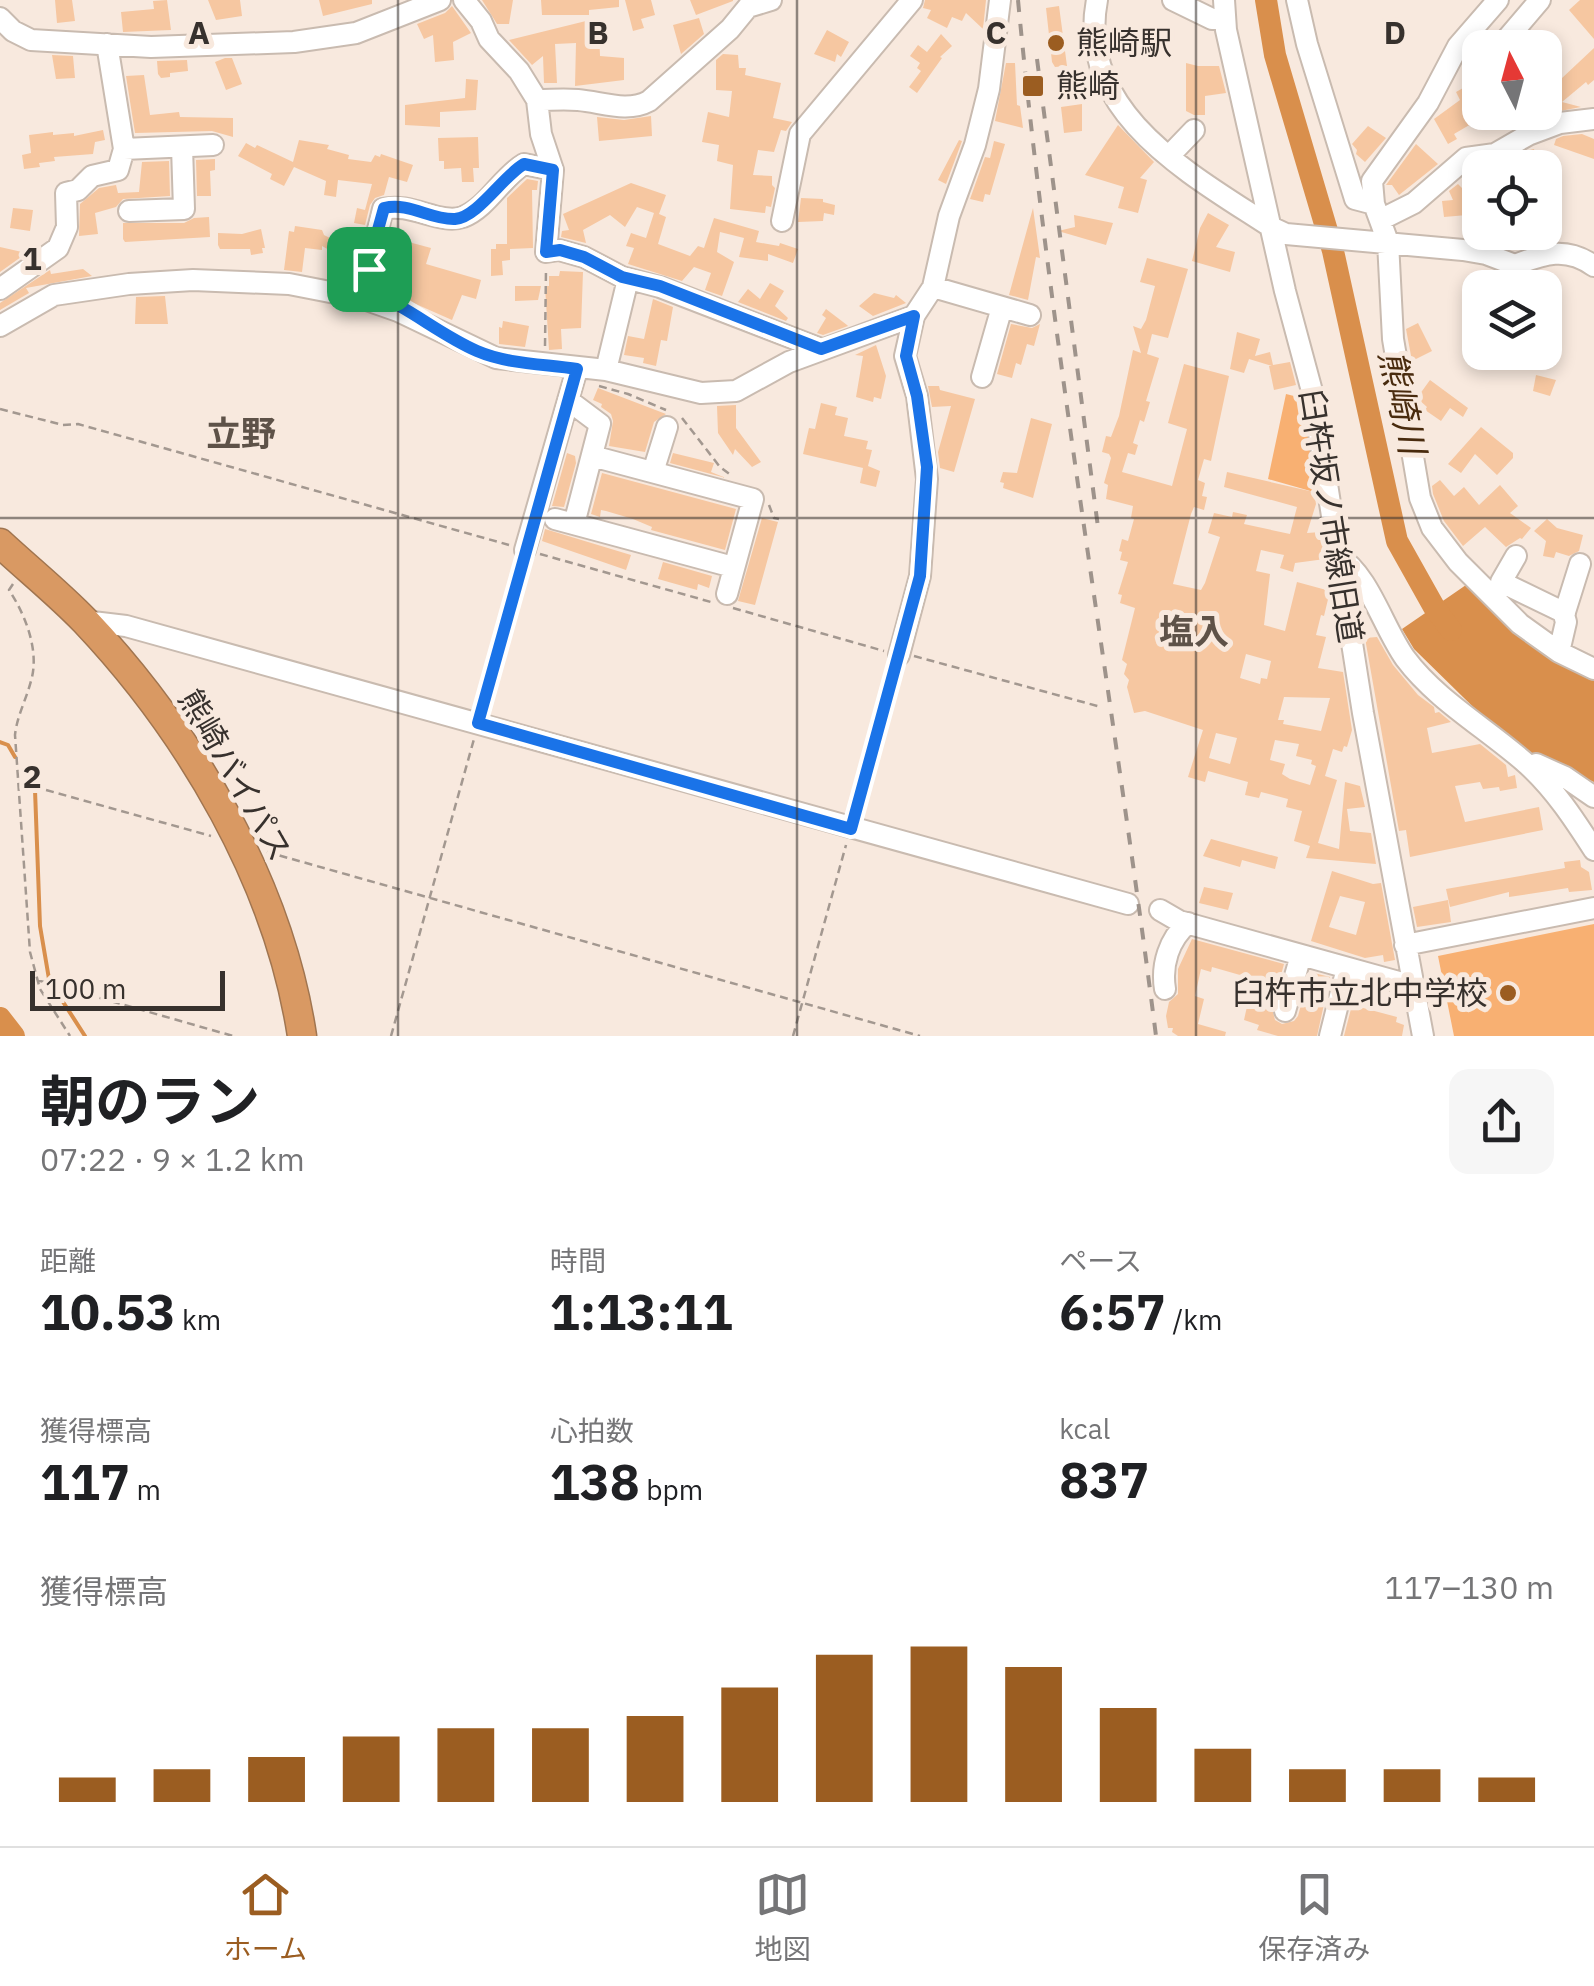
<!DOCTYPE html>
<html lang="ja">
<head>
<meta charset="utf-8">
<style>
	body { margin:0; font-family:"IBM Plex Sans","Noto Sans JP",sans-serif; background:#f6f6f6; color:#202124; height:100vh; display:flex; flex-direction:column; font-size:38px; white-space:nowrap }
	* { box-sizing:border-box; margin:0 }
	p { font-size:32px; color:#757577 }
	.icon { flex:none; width:55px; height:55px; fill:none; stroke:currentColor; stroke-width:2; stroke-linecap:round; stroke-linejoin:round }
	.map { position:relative; height:1036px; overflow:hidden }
	.sheet { display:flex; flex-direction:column; background:#fff; flex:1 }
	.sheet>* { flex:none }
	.needle { width:65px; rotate:354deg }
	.controls { position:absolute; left:1462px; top:30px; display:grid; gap:20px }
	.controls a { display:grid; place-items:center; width:100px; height:100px; border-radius:20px; background:#fff; box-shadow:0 5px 15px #0003; font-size:50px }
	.scale { position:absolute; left:30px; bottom:25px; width:195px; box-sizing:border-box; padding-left:10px; border:5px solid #37312d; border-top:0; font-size:28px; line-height:35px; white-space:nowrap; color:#37312d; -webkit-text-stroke:8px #f8e9de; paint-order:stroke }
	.pin { position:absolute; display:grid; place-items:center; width:85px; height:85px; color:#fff; margin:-42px; border-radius:20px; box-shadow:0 5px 15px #0006 }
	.round { display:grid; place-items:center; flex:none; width:105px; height:105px; border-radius:20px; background:#f6f6f6 }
	.summary { display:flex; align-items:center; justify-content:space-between; height:170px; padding:0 40px }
	h1 { font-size:55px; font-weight:700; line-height:75px }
	.stats { display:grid; grid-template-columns:repeat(3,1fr); gap:15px; height:170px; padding:10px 40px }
	.stats div { display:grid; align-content:center }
	.stats b { font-size:50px; font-weight:700 }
	.stats small { font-size:28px; font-weight:400 }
	.stats p { font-size:28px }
	.chart { height:280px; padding:20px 40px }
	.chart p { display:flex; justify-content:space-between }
	.chart svg { width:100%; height:180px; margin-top:10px; stroke:#9b5d21; stroke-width:6 }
	.dock { display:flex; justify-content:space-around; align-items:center; height:140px; border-top:2px solid #e0e0e0; background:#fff; font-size:28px; color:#757577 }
	.dock a { display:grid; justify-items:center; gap:5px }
	.dock .active { color:#9b5d21 }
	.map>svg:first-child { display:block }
</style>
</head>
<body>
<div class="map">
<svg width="1594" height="1036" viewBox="0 0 1594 1036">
	<rect width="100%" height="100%" fill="#f8e9de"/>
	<path fill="#f8b072" d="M1286 394 1302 398 1321 494 1268 479Z
		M1594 924V1036H1454L1438 956Z"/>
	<path fill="#d98f4c" d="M1466 585 1510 629 1594 680V782L1512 745 1414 649 1402 629Z"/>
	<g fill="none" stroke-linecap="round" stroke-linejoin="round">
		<path stroke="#d98f4c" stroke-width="4" d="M0 742 8 745 15 757
			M35 790 40 926 49 979
			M56 991 85 1036"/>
		<path stroke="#d98f4c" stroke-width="22" d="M1266 0 1275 55 1333 251 1397 541 1434 607 1451 630
			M0 1018 14 1036"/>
	</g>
	<path fill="#f6c7a1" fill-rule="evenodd" d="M55 0H72L75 21 57 23Z
		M167 0 171 30 123 32 121 12 154 9 153 1Z
		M208 0H240L242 16 216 20Z
		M319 0H372V4L323 16Z
		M482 0H513L509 24H497Z
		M541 0H619V7L589 10V15H542Z
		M625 0H651L655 15 641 19 644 28 633 31Z
		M690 0H733V1L696 15Z
		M925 0H986L983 29 966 13 962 21 952 17 947 28 927 18 931 10 923 8Z
		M1580 0H1594V39L1569 10Z
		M452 6 471 33 453 42 454 60 435 62 433 35 424 39 417 24 445 13Z
		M1059 6 1067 66 1055 67 1052 62 1046 8Z
		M699 18 704 34 681 54 673 25Z
		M590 20V33L599 32 600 56 624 58V80L575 86 576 43 555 44 557 83H544L543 56 532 65 509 40Z
		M827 30 849 42 841 57 837 54 835 62 814 54Z
		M941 34 952 46 940 57 942 58 917 93 909 87 921 71 917 68 920 63 910 56 918 45 927 52Z
		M1594 48V80L1588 85 1586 82 1562 102 1581 107 1545 114V94Z
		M723 54 738 55 739 68H746L745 75 781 83 773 118 792 122 786 131 781 130 774 152 758 150 753 175 772 176V185L775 188 771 207 766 206 765 213 730 209 733 165 717 161 719 145 702 142 708 112 729 117 732 91 716 90V60Z
		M52 55 73 56 75 78 56 79Z
		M225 58H232L242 84 226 90 215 62Z
		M187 60 188 71 170 73V77L161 78 158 74 157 61Z
		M1006 63H1015L1017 105 1020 106 1023 128 995 121Z
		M1186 63 1198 66H1219L1226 93 1205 96V115H1194L1186 111Z
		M144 75 150 115 179 112 180 117 233 118V137L212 131 135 133 126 76Z
		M466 79 478 80 476 110 440 112V127L405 125V105L465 98Z
		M1472 83 1480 98V113L1476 116 1478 120 1454 134 1457 139 1448 144 1434 119 1460 100 1456 92Z
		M1082 104V131L1064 133 1061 107Z
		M651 116 652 136 599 141 597 117 624 120Z
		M1118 125 1154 162 1140 178 1147 180 1138 213 1118 208 1124 187 1085 175Z
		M1368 126 1386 138 1365 162 1356 154 1357 150 1352 144Z
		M103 130 105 140 95 142 93 154 54 157 55 161 39 163 40 167 24 169 22 155 31 153 29 135 53 132V135L74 133V136Z
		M1582 134 1594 139V159L1554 145 1556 139 1563 136Z
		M478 137 479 168H473L474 182H462L461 168 444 169V161H439L438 138Z
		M299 140 329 145 327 149 349 155 348 159 371 162 375 155 380 157 381 154 413 165 407 182 389 177 384 195 375 198 370 205 365 225 354 223 357 208 365 210 372 184 338 180 336 197 324 195 326 181 294 167 284 186 270 179 272 174 238 156 246 143 255 148 257 145 293 162Z
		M959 140 962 141 946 184 938 180Z
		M994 141 1005 144 990 195 985 194 983 202 970 199 985 157 990 158Z
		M1416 144 1438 164 1399 195 1392 185H1386Z
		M1534 149 1539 168H1497L1530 150Z
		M215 159V170L210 171 211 196H197L196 160Z
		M169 161 170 196 123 199 116 207 95 213 98 234 79 236 80 204 99 188 116 185 118 193 139 192 142 162Z
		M527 179 538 181 537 190H532L533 248 510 249V260L502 261 503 275 491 276V249H496V244H507V198Z
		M631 183 666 195 659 214 666 217 658 244 690 256 698 246 704 248 714 218 759 231 756 242 779 246 780 243 798 249 793 263 768 254V261L739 257 744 238 720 232 717 252 734 262 722 296 705 290 711 273 694 267 682 281 628 264 634 248 626 246 631 233 646 238 654 213 637 207 625 227 610 215 583 230 586 243 561 237 562 231 569 230 563 214Z
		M1458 184 1465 191 1467 215 1444 217 1442 201 1453 200 1449 191Z
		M801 198 823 199V202L835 205 834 215 824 213 823 221 798 222Z
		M13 208 33 210 30 231 10 228Z
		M1033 208 1040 258 1036 257 1028 300 1009 295Z
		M1208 213 1229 225 1216 247 1235 252 1230 272 1192 261 1200 228Z
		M1074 215 1113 223 1106 245 1058 231 1075 227Z
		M209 217 210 237 125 242 123 239V223H184L194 218Z
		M295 226 322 230 324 235 336 241 331 251 322 246V250L305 248 302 272 284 270 289 231 294 232Z
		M261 229 265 248H262L263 253 251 255 250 249H220L218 245V233L242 234Z
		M390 237 431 248 426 264 481 280 476 299 462 295 452 320 400 297 397 288 380 279Z
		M0 247 22 252 21 257 0 272Z
		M1147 258 1188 269 1168 338 1152 334 1147 354 1159 358 1146 401 1150 402 1144 422 1140 420 1133 443 1138 445 1135 455 1128 453 1122 472 1172 486 1187 429 1168 423 1184 364 1229 376 1211 461 1204 459 1198 480 1205 483 1202 496 1207 497 1204 510 1194 507 1191 514 1173 584 1201 590 1205 583 1220 537 1208 533 1214 513 1232 517 1233 512 1247 515 1244 524 1290 534 1297 507 1224 487 1227 472 1314 492 1316 504 1307 533 1321 532 1325 559 1295 563 1293 572 1280 568 1284 555 1261 550 1256 571 1270 574 1264 625 1285 631 1297 582 1330 591 1324 616 1321 615 1316 635 1326 637 1318 668 1343 672 1352 730 1347 747 1344 746 1342 752 1333 749 1325 776 1337 780 1318 843 1339 849 1345 782 1360 786 1365 807 1347 809 1350 831 1371 833 1376 864 1306 858 1310 846 1294 841 1302 811 1286 807 1288 799 1261 792 1259 798 1245 795 1248 782 1208 771 1205 782 1188 777 1203 730 1145 711 1134 713 1127 687 1129 680 1124 674 1127 664 1122 660 1135 608 1120 603 1122 595 1118 594 1128 562 1120 560 1122 552 1119 551 1122 539 1128 541 1134 519 1131 518 1133 506 1106 499 1108 485 1104 483 1111 458 1109 454 1102 452 1106 436 1111 437 1119 416 1133 350 1141 353 1133 326 1141 329 1146 320 1155 286 1140 282ZM1246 654 1271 661 1267 679 1261 678 1260 684 1240 678ZM1284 697 1330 698 1321 731 1283 724 1284 720H1278ZM1216 733 1237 738 1230 764 1209 758ZM1275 740 1299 744 1296 756 1312 760 1311 764 1316 766 1310 785 1290 779 1282 774 1285 764 1270 760Z
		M83 269 92 276 26 288 29 293 0 310V303L50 270 51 274Z
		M560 271 583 272 581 328 561 329 562 349 549 350 545 286H549V276H559Z
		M770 283 784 291 775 306 788 318 786 321 738 302 748 289 760 299Z
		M515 286H541L538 300 515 301Z
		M874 293 894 298 896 295 906 303 873 316 859 306Z
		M165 296 168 324H135L136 297Z
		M653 299 673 307 667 341 661 340 656 366 643 363 644 358 624 355 628 336 644 339Z
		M826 309 847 325 848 326 823 335 817 333 826 318 822 315Z
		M503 321 529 326 525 347 499 344V327L502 328Z
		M1418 323 1432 351 1412 361 1406 329Z
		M1011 324 1032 328 1040 324 1034 346 1027 344 1021 365 1016 363 1012 378 997 374Z
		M1237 332 1260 339 1255 356 1270 352 1273 365 1290 362 1296 385 1274 390 1269 366H1272L1249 359 1244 373 1230 369Z
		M876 345 886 376 881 399 874 397 873 402 856 397 863 356 855 355Z
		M1536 375 1556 380 1550 396 1533 391Z
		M1430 380 1468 408 1463 417 1450 408 1441 421 1425 410 1427 407 1417 398Z
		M928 386H939L940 390 975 399 954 472 940 468 938 452 951 406 932 407Z
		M598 388 666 414 654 422 645 452 609 446 613 421 611 414 601 407 602 404 593 400Z
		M821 403 837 407 835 415 848 418 844 436 868 441 866 449 872 450 868 466 880 471 876 487 860 483 863 468 803 454 809 428 815 429Z
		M736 405V428L761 462 752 467 735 449 733 455 718 433 717 406Z
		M1031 418 1052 424 1033 498 1003 488 1004 483 1000 482 1003 472 1017 473Z
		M1481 427 1513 453V458L1497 475 1475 454 1461 473 1448 464Z
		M567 453 575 456 576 463 564 507 552 506Z
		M673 453 714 463 711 472 726 478 670 463Z
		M602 473 736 509 725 550 651 530 652 527 633 519 606 511 601 510 600 517 591 514Z
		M1440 480 1454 496 1464 487 1479 505 1500 485 1518 506 1510 513 1531 528 1522 539 1520 538 1506 547 1485 527 1463 546 1444 521 1433 494 1432 486Z
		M762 518 778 522 755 605 738 601Z
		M1547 519 1557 528 1583 535 1579 551 1569 556 1556 552 1554 558 1543 556 1546 541 1534 531Z
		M545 529 631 555 626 570 542 541Z
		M663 562 712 576 709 588 698 584 697 590 658 579Z
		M1377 637 1393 665 1418 695 1434 707 1435 713 1439 712 1451 722 1427 728 1432 753 1480 744 1506 765 1508 777 1515 775 1517 788 1500 791 1499 787 1483 789 1480 782 1455 786 1465 822 1539 807 1543 830 1410 857 1406 830 1399 831 1365 638Z
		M1211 839 1278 857 1275 869 1242 860 1240 867 1203 856Z
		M1580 860 1581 867 1589 872 1592 890 1569 892 1568 888 1509 897V892L1450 907 1446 889 1565 868 1564 862Z
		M1332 871 1373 884 1381 883 1395 960 1384 962 1383 955 1365 958 1311 941ZM1340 896 1365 902 1356 935 1329 927Z
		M1204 887 1233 893 1228 910 1199 903Z
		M1448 900 1451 922 1417 927 1413 907Z
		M1192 939 1284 964 1272 1008 1275 1020 1282 1024 1294 1021 1298 1016 1310 972 1330 977 1317 1036H1278L1257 1030 1259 1025 1244 1020 1248 1002 1234 1000 1240 975 1212 967 1211 972 1201 969 1195 996 1204 999 1198 1024 1226 1032 1225 1036H1178L1172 1032 1173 1028H1168L1166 1016 1169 1002 1178 994V969Z
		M1352 1005 1397 1017 1396 1022 1404 1025 1402 1036H1344Z"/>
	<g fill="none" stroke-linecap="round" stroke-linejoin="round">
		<defs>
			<path id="minor" d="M464 0 481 21 489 39 519 71 537 100 541 134 553 170 546 252 559 250 584 257 622 277 660 287 821 349
				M1097 0C1075 113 1192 175 1271 227L1286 234 1463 250 1486 254 1515 265C1544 254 1566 246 1594 266
				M1173 0 1212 19 1225 18
				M1224 0 1226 30 1285 291 1313 395 1363 713 1423 1036
				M1297 0 1307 44 1355 199 1374 204
				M1498 0 1458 46 1428 103 1372 181 1374 204 1388 242 1393 339 1420 498 1432 528 1458 562 1520 624 1559 652 1594 669
				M0 18 13 31 31 40 151 47 294 42 356 33 440 0
				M1499 48 1540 0
				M537 100C551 100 564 99 578 100 602 102 627 113 649 101L730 29 748 7 771 0
				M124 149 213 145
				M1169 156 1194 130
				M129 211 184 209 182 147
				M1380 220 1414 203 1466 158 1495 154 1528 135 1560 123 1594 119
				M782 221 800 134 912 0
				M933 287 1030 315
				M0 289 58 248 67 227 66 193 78 190 92 176 118 170 124 149 107 44
				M386 297 364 287 383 209C411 202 440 225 463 217 487 208 502 177 524 164L553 170
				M0 326 54 295 129 284 193 280 289 284 361 298 398 311 496 358 606 370 701 393 736 391 789 362 914 316
				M606 370 628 279
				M982 377 1002 307
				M568 400 600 424 574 524
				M592 456 753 499 727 594
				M653 472 667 427
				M555 519 733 567
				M525 550 577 369
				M1338 556C1369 575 1383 627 1405 658 1437 701 1488 729 1528 765 1555 790 1574 819 1594 850
				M1516 556 1501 582 1565 613
				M84 621 126 626 1128 904
				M1559 652 1566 622 1564 615 1580 564
				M899 655 920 576 927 479 917 396 905 356 914 316 933 287 949 216 975 145 989 89 1000 0
				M1536 764 1565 777 1594 797
				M1160 910 1179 921 1413 986
				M1405 945 1594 908
				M1165 989C1161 965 1169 939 1188 923
				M1285 1011 1301 955
				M1330 1036 1347 968"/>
			<path id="highway" d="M0 543C28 569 59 594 85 621 190 732 279 883 302 1036"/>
		</defs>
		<use href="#minor" stroke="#c9bbb0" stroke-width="24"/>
		<use href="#highway" stroke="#a07550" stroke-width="31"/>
		<path stroke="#a39890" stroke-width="2.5" stroke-dasharray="8 5" stroke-linecap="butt" d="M545 346 546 269
			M599 386 628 394 666 410
			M0 409 63 425 78 424 509 545
			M682 418 720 467 732 476
			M769 505 774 518 779 519
			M540 554 711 602
			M13 584 9 590C25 614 40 651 31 681 26 700 17 716 15 735L30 952 40 989 70 1036
			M733 608 884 651
			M914 656 1101 707
			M480 707 521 566
			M21 783 211 836
			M855 813 895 672
			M267 852 920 1036
			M37 980 233 1036
			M391 1036 474 739
			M793 1036 846 845"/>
		<use href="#minor" stroke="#fff" stroke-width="20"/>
		<use href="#highway" stroke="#d99963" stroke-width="28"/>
		<path stroke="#9e938b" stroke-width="4" stroke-dasharray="12 12" stroke-linecap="butt" d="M1018 0C1051 347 1112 690 1156 1036
			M1037 59 1099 535"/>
	</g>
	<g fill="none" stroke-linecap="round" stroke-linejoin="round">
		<defs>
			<path id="route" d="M524 164 553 170 546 252 560 250 584 257 622 277 660 286 821 349 914 316 906 356 917 396 927 467 920 576 851 829 478 723 577 369C544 364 507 364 477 351 438 334 407 305 367 291L364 280 384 208C410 202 430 220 455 219 478 217 503 176 524 164Z"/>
		</defs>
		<use href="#route" stroke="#fff" stroke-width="20"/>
		<use href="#route" stroke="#1a73e8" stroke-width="12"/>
	</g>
	<path fill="none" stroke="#37312d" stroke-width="2.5" stroke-opacity="0.55" d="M398 0V1036M797 0V1036M1196 0V1036M0 518H1594"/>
	<g fill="#9b5d21" stroke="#f8e9de" stroke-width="4">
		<circle cx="1056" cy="43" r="10"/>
		<rect x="1021" y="74" width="24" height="24" rx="5"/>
		<circle cx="1508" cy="993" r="10"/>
	</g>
	<g text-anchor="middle" stroke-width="10" stroke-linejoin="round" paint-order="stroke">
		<g font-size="32" fill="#37312d" stroke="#f8e9de" text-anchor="start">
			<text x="1076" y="54">熊崎駅</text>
			<text x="1056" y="97">熊崎</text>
			<text x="1488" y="1004" text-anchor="end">臼杵市立北中学校</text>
		</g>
		<g font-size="32" fill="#37312d" stroke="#f8e9de">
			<text transform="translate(1331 516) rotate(81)" y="11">臼杵坂ノ市線旧道</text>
			<text transform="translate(235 775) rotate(60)" y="11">熊崎バイパス</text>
		</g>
		<g font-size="35" font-style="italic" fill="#492b0e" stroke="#f8e9de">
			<text transform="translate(1402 402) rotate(78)" y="12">熊崎川</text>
		</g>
		<g font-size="35" font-weight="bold" fill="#5e5248" stroke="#f8e9de">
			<text x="241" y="446">立野</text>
			<text x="1194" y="644">塩入</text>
		</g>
	</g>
	<g font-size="32" text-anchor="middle" font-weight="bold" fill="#37312d" stroke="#f8e9de" stroke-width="10" stroke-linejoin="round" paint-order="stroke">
		<text x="199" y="44">A</text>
		<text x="598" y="44">B</text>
		<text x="996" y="44">C</text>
		<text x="1395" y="44">D</text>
		<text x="32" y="270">1</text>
		<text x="32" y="788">2</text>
	</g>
</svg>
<div class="controls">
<a><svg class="needle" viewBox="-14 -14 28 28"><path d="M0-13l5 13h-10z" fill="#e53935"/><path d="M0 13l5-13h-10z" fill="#757577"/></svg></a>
<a><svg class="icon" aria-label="locate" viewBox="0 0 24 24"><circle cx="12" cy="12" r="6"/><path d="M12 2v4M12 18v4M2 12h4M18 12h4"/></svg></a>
<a><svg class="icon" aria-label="layers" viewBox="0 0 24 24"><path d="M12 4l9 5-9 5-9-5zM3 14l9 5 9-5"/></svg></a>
</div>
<div class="scale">100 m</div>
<div class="pin" style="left:369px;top:269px;background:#1e9e55"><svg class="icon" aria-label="arrive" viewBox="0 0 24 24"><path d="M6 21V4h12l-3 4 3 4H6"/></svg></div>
</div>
<section class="sheet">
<div class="summary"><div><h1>朝のラン</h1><p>07:22 · 9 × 1.2 km</p></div><a class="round"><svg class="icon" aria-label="share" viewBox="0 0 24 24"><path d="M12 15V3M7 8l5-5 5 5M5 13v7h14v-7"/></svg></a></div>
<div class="stats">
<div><p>距離</p><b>10.53<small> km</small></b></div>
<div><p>時間</p><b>1:13:11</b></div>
<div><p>ペース</p><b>6:57<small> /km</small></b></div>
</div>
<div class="stats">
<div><p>獲得標高</p><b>117<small> m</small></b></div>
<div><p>心拍数</p><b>138<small> bpm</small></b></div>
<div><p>kcal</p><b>837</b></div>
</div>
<div class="chart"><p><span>獲得標高</span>117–130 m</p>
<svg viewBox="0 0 160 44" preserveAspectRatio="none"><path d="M5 44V38M15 44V36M25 44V33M35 44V28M45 44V26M55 44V26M65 44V23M75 44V16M85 44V8M95 44V6M105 44V11M115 44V21M125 44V31M135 44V36M145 44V36M155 44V38"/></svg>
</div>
</section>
<nav class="dock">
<a class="active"><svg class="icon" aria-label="home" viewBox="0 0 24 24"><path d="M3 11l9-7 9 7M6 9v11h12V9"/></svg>ホーム</a>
<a><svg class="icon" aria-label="map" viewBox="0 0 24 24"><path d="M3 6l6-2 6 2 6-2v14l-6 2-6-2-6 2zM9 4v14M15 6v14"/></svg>地図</a>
<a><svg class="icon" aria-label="saved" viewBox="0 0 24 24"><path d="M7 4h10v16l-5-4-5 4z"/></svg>保存済み</a>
</nav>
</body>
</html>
